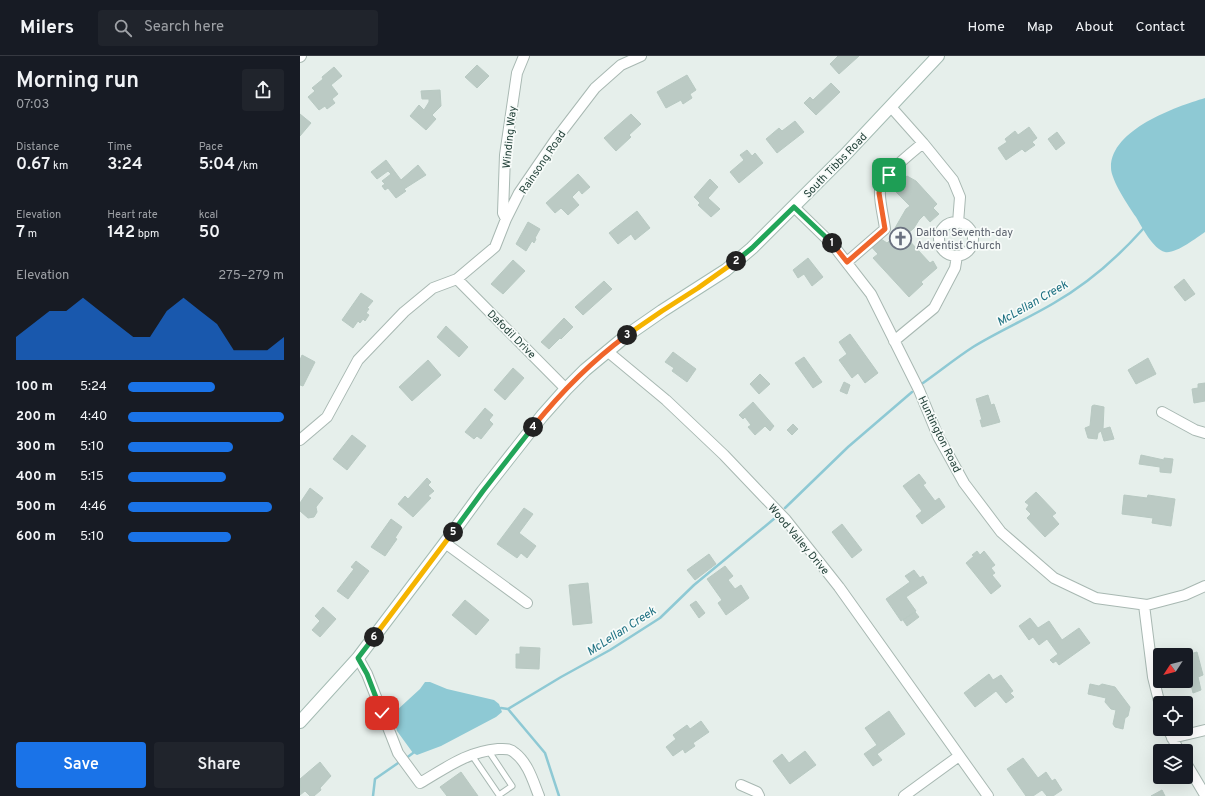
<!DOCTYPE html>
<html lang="en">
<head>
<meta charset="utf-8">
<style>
	body { margin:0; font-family:Overpass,sans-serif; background:#20242c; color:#f1f3f6; height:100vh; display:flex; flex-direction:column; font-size:15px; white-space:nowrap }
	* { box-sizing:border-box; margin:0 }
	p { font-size:13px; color:#9ea1a6 }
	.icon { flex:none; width:22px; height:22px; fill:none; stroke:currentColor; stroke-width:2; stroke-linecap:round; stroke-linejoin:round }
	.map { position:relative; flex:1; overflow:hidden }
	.sheet { display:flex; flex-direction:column; background:#171b24; width:300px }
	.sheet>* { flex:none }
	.needle { width:26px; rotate:234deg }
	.controls { position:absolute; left:853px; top:592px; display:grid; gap:8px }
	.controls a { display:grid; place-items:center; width:40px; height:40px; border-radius:4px; background:#171b24; box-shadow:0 4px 16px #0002; font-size:20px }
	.pin { position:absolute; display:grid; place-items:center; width:34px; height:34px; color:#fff; margin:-17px; border-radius:8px; box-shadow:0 2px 6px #0006 }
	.km { position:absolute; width:20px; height:20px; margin:-10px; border-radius:50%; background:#222; color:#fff; font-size:11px; line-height:20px; text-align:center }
	.round { display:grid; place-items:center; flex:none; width:42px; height:42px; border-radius:4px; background:#20242c }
	.summary { display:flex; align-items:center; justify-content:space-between; height:68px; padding:0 16px }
	h1 { font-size:22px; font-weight:600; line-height:30px }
	.figures { display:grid; grid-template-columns:repeat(3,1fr); gap:6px; height:68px; padding:4px 16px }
	.figures div { display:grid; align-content:center }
	.figures b { font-size:17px; font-weight:600 }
	.figures small { font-size:11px; font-weight:400 }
	.figures p { font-size:11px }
	.chart { height:112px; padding:8px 16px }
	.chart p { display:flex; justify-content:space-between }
	.chart svg { width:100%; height:72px; margin-top:4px; fill:#1a73e8; opacity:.7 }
	.action { display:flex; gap:8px; margin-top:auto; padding:8px 16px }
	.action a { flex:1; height:46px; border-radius:4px; background:#1a73e8; color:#fff; font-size:16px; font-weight:600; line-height:46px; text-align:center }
	.action a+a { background:#20242c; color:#f1f3f6 }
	ul { padding:0 16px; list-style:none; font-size:13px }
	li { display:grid; grid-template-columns:64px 48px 1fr; align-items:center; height:30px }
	li i { height:10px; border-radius:5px; background:#1a73e8 }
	header { display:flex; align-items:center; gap:24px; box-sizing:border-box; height:56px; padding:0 20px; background:#171b24; border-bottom:1px solid #363941 }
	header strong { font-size:19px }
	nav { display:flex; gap:22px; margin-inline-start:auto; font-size:14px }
	.search { width:280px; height:36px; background:#20242c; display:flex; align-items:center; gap:10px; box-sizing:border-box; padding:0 14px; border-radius:4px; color:#9ea1a6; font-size:15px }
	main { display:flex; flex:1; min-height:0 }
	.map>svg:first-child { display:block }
</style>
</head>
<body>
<header>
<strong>Milers</strong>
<div class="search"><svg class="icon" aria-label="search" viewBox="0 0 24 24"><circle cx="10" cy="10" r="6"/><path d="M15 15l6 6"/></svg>Search here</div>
<nav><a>Home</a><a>Map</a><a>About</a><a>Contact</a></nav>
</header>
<main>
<section class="sheet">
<div class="summary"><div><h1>Morning run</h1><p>07:03</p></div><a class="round"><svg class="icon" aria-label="share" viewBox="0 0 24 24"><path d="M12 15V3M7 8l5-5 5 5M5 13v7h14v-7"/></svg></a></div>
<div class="figures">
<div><p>Distance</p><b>0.67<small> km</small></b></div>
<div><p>Time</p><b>3:24</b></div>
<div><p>Pace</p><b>5:04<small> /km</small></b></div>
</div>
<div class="figures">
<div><p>Elevation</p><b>7<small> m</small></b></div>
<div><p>Heart rate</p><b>142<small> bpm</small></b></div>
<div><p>kcal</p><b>50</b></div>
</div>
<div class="chart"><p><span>Elevation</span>275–279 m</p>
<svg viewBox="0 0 160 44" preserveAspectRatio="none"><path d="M0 44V30L10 22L20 14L30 14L40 6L50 14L60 22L70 30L80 30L90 14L100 6L110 14L120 22L130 38L140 38L150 38L160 30V44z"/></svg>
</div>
<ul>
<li><b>100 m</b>5:24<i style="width:56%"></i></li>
<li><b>200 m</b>4:40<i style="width:100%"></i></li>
<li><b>300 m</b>5:10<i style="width:67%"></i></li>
<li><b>400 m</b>5:15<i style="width:63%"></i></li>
<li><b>500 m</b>4:46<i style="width:92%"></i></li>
<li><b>600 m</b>5:10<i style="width:66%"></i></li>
</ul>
<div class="action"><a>Save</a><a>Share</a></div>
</section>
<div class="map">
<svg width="905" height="740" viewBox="0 0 905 740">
	<rect width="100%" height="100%" fill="#e6efeb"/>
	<path fill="#8ec9d4" d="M905 42V176C896 182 876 198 865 196 853 193 842 171 836 161 829 151 811 124 811 112 810 74 875 51 905 42Z
		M125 626H130L147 633 194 644 199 648 202 656 196 661 141 690 117 699 113 697 97 675 94 665V659L96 655 120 633Z"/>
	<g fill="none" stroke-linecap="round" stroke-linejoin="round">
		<path stroke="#8ec9d4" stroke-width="2.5" d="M623 327C640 315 656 302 673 291 699 275 727 263 754 247 787 228 817 202 843 173
			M485 452 548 391 612 336
			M201 652 208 653 261 621 310 594 360 562 394 529 475 462
			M208 653 245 697 259 740
			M105 703 113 697
			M73 740 75 723 101 705"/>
	</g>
	<path fill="#bbcac4" stroke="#b8c9c2" d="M538 0H559L539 18 530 8Z
		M177 9 189 20 177 32 165 21Z
		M34 11 42 20 31 29 38 38 32 43 35 47 27 53 25 50 19 54 8 41 15 35 12 32 23 23 22 21Z
		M387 19 396 34 390 38 392 42 383 48 381 44 366 52 357 36Z
		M531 27 540 36 516 59 504 47 510 41 513 44Z
		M140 34 141 50 132 59 136 63 126 74 110 60 119 49 124 54 129 46V43H122L121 35Z
		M0 58 11 67 0 80Z
		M331 58 341 68 329 79 331 81 316 95 304 82Z
		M495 65 504 76 477 97 466 83 479 72 482 75Z
		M729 71 737 82 732 86 735 89 725 96 722 93 706 104 698 92 707 86 705 83 715 75 718 79Z
		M757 76 765 87 756 94 748 83Z
		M447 94 452 100 455 97 463 107 439 127 430 116 444 104 440 99Z
		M86 104 101 124 118 109 126 119 104 133 106 135 96 142 88 132 85 134 82 130 85 128 82 125 91 118 88 115 77 123 71 116Z
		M278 118 290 131 282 138 279 134 272 141 279 149 268 159 261 152 255 157 246 147Z
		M607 120 616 125 637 148 633 152 639 158 630 166 624 159 619 164 614 172 605 180 630 207 633 205 637 212 621 226 623 228 609 241 573 202 578 198 565 184 577 178 581 183 587 187 599 176 595 172 606 153 610 150 595 135 599 127Z
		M410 123 418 131 408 142 420 153 411 161 398 149 400 147 394 141Z
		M337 155 350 172 335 184 331 178 318 188 309 177Z
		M228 166 240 173 235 182 236 183 234 187 232 185 226 195 216 188Z
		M508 202 523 221 512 230 504 218 498 222 493 214Z
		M213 204 225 215 203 238 191 228Z
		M884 223 895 238 885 245 874 231Z
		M304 225 312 233 283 259 275 251Z
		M61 237 73 245 67 252 69 253 66 257 69 259 65 265 63 263 60 267 58 265 53 272 42 264Z
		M264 262 273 271 261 283 260 282 249 293 241 286Z
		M146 270 168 291 159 301 137 281Z
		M550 278 578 317 565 327 558 317 552 322 539 304 547 298 539 286Z
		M373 296 396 313 387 326 372 315 374 312 365 306Z
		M2 299 15 306 3 330 0 329V304Z
		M504 301 522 326 513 332 495 307Z
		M848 302 856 318 836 328 828 314Z
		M128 304 141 319 112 345 99 331Z
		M213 312 224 322 205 344 194 334Z
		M460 318 470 328 459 338 450 328Z
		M544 326 550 329 547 338 540 335Z
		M905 327V345L894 347 892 333 898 332V328Z
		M688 339 691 349 694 348 700 366 682 371 680 364H682L676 343Z
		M453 346 474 370 470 375 465 370 455 379 448 371 451 369 445 361 443 363 439 359Z
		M794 349 804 351 803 373 810 371 814 383 804 385 801 375 798 377 797 383 788 382 785 372 790 370 792 350Z
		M185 352 193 359 189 364 193 368 181 383 177 380 174 383 165 376Z
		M493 368 498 373 492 379 487 374Z
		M52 379 66 390 47 414 33 403Z
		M841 399 864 404V402L873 403 871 417 860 416V411L839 408Z
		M619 418 626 427 623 429 635 445 639 442 645 451 622 468 616 460 622 455 603 430Z
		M127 422 131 426 128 429 134 435 128 440 131 442 113 461 98 448 105 440 108 443Z
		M10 432 23 442 16 451 17 456 14 461 8 462 0 455V447Z
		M736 436 756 457 752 460 759 468 745 481 727 462 731 458 726 453 729 449 725 446Z
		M824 439 847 442 848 439 875 443 871 470 852 467 853 462 822 458Z
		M224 452 233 458 219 477 236 490 227 502 221 497 217 502 197 488Z
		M91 463 102 471 95 482 97 483 85 500 71 491Z
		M542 468 562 494 552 502 532 476Z
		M677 495 680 499 684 495 695 509 691 512 695 517 692 519 701 530 691 538 666 507 674 500 672 499Z
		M409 498 416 508 395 524 387 514Z
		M56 505 69 515 48 543 37 535 54 513 51 511Z
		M425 510 433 520 428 524 435 533 441 529 449 542 426 559 418 547 422 544 407 523Z
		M614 514 620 522 623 520 627 527 606 541 616 555 601 565 586 543 610 526 605 520Z
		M288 527 292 567 273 569 269 529Z
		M165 544 189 564 176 579 152 559Z
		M396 545 405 557 399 562 390 549Z
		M23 551 36 563 20 581 12 574 20 565 15 560Z
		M615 556 619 561 607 570 603 564Z
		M730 562 738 572 749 565 762 584 779 572 790 587 759 609 756 605 753 607 750 604 758 598 747 583 739 589 733 581 729 584 719 570Z
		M220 591 240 592 239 613 216 612V598H220Z
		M897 596 903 619 898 621 901 634 893 637 886 608V599Z
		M689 618 693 624 701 619 713 635 710 637 714 641 706 647 696 635 675 651 664 637Z
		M790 628 799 630 802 628 815 631 830 651 828 660 825 662 823 673 815 671 813 668 816 654 811 653 805 646 806 642 788 638Z
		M589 655 605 678 577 698 582 704 573 710 564 698 577 689 565 672Z
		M401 665 409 676 393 687 395 690 385 697 383 693 373 700 366 691 376 683 373 679 387 669 390 673Z
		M505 695 516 709 490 728 473 705 482 698 489 707Z
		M723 702 738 722 746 716 752 725 755 723 762 734 753 740H747L742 734 733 740H726L707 713Z
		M20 706 31 720 20 732 21 734 14 740H10L5 735 0 739V723Z
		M161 716 178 740H147L140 731Z
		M862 734 865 740H851Z"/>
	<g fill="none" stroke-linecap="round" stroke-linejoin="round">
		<defs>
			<path id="lane" d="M171 698 199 739 212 730 188 694"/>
			<path id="street" d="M0 1 1 0
				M591 51 623 87 653 124 660 141 658 167
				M494 151 533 189 571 238 619 334 638 380 664 427 701 476 754 522 796 542 847 549 885 539 905 530
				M206 163 203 157 205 99 217 17 224 0
				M639 183a17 17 0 1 1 34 0a17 17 0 1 1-34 0Z
				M547 206 585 173C584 163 579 144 580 135 582 119 610 98 623 87
				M157 223 266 333
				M594 285 634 252 655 212 657 200
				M307 295 366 344 424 399 486 464 539 531 688 740
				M862 356 895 374 905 377
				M0 384 27 361 58 304 104 256 133 232 157 223 195 191 206 163 219 137 256 83 295 32 321 9 341 0
				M145 487 227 547
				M844 549 853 621 860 649
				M58 602 67 618 98 697 120 727C146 712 166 696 198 693 205 693 210 692 215 697 228 707 233 725 239 740
				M868 673 879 695
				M872 682 905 674
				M886 707 905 739
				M441 729 457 736 459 740
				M604 740 659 700"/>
			<path id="secondary" d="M0 666 58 602 145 487 183 435 242 360 266 333 285 314 326 280 362 255 426 214 452 192 544 100 638 0"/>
		</defs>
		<use href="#lane" stroke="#a8b8b2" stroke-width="7"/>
		<use href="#street" stroke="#a8b8b2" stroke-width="12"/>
		<use href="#secondary" stroke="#a4bbb3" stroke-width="14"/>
		<use href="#lane" stroke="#fff" stroke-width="5"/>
		<use href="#street" stroke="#fff" stroke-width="10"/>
		<use href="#secondary" stroke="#fff" stroke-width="12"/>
	</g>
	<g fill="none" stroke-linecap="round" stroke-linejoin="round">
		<defs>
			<path id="split-1" d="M532 187 547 206 585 173 579 137 582 127 589 119"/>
			<path id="split-2" d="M436 205 452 192 494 151 532 187"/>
			<path id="split-3" d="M327 279 362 255 398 232 436 205"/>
			<path id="split-4" d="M233 371C261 336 292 305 327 279"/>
			<path id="split-5" d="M153 476 183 435 233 371"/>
			<path id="split-6" d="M74 581 153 476"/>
			<path id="split-7" d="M74 581 58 602 67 618 82 657"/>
		</defs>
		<use href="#split-1" stroke="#fff" stroke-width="8"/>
		<use href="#split-2" stroke="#fff" stroke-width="8"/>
		<use href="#split-3" stroke="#fff" stroke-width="8"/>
		<use href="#split-4" stroke="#fff" stroke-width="8"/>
		<use href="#split-5" stroke="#fff" stroke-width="8"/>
		<use href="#split-6" stroke="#fff" stroke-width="8"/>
		<use href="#split-7" stroke="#fff" stroke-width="8"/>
		<use href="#split-1" stroke="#f0652b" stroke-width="5"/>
		<use href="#split-2" stroke="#22a559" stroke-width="5"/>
		<use href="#split-3" stroke="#f5b400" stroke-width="5"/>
		<use href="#split-4" stroke="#f0652b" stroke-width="5"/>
		<use href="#split-5" stroke="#22a559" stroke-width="5"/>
		<use href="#split-6" stroke="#f5b400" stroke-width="5"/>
		<use href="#split-7" stroke="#22a559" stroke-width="5"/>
	</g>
	<defs>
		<symbol id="church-ring" viewBox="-11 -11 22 22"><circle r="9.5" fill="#f7fbf9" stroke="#6b7280" stroke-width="1.5"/><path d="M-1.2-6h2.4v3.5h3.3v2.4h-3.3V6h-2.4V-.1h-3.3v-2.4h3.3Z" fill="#6b7280"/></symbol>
	</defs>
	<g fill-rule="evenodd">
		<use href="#church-ring" x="588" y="170" width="25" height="25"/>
	</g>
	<g text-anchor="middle" stroke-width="3.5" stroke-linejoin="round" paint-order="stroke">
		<g font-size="11" fill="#24423a" stroke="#f7fbf9">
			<text transform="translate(209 81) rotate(-84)" y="4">Winding Way</text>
			<text transform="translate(242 106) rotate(-56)" y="4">Rainsong Road</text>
			<text transform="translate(535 109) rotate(-46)" y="4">South Tibbs Road</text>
			<text transform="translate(212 278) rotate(45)" y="4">Dafodil Drive</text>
			<text transform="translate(640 378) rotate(64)" y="4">Huntington Road</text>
			<text transform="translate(499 483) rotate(50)" y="4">Wood Valley Drive</text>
		</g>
		<g font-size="11" fill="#5b616d" stroke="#f7fbf9" text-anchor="start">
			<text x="616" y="180">Dalton Seventh-day<tspan x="616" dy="13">Adventist Church</tspan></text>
		</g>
		<g font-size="12" font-style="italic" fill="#1c6f80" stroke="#f7fbf9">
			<text transform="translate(732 247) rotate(-30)" y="4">McLellan Creek</text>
			<text transform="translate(321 575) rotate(-33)" y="4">McLellan Creek</text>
		</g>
	</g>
</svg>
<div class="controls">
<a><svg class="needle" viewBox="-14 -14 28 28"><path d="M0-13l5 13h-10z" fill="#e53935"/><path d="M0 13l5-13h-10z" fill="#9ea1a6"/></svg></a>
<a><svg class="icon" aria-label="locate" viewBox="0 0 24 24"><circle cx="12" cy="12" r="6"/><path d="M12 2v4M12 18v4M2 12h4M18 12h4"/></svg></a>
<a><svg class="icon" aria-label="layers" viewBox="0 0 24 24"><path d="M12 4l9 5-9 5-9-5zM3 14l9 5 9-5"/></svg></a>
</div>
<div class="pin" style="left:589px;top:119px;background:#1e9e55"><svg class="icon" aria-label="arrive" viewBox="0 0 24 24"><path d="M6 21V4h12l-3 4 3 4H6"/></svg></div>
<div class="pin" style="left:82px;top:657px;background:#d93025"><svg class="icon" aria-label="check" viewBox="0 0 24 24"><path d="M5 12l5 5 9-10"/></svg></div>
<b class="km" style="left:532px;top:187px">1</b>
<b class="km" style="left:436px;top:205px">2</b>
<b class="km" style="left:327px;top:279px">3</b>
<b class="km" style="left:233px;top:371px">4</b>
<b class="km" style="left:153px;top:476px">5</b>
<b class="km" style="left:74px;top:581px">6</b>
</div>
</main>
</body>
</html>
